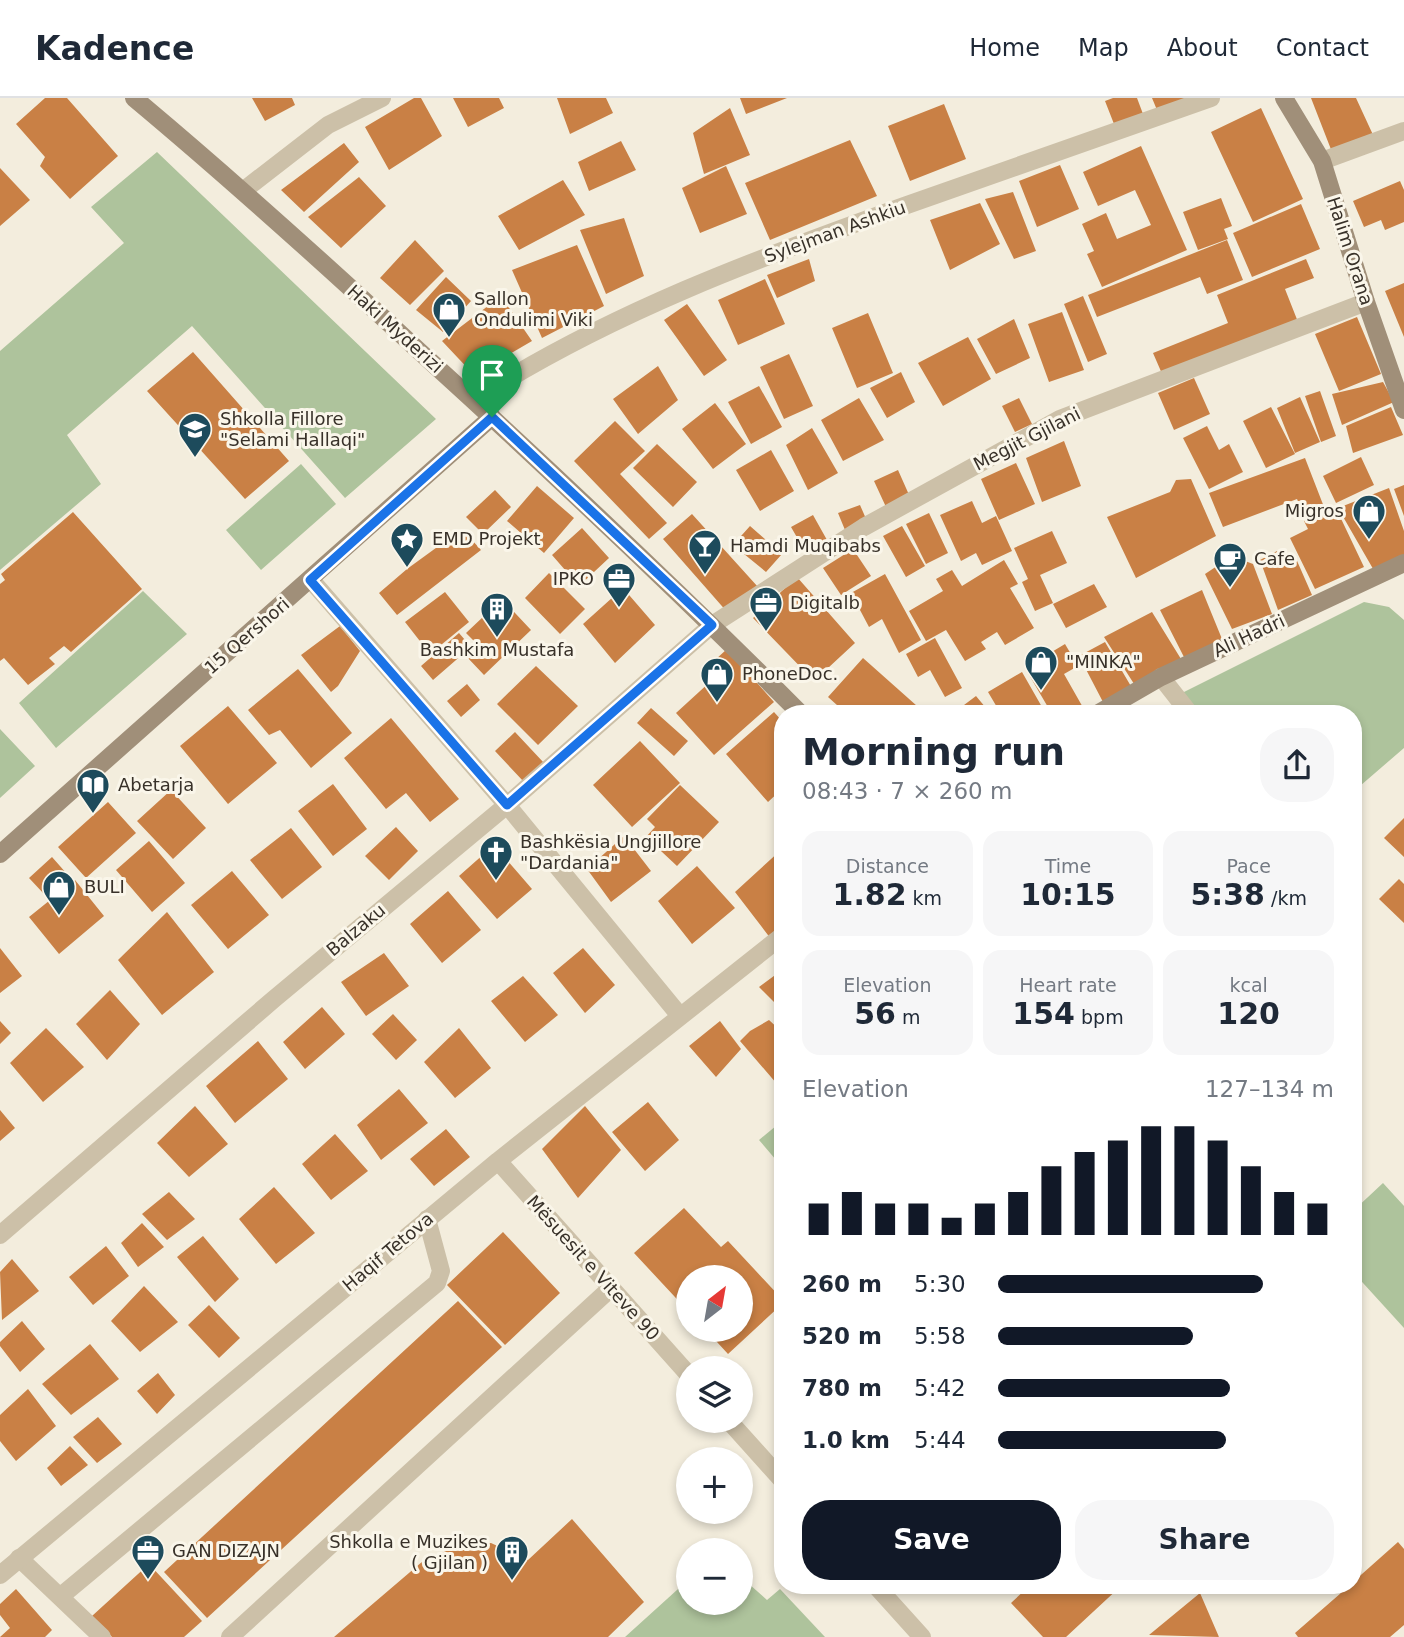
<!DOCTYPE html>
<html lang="en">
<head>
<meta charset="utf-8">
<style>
	body { margin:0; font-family:"DejaVu Sans",sans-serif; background:#f6f6f7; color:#1f2937; height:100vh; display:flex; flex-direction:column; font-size:26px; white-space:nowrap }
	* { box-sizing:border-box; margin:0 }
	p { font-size:23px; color:#747a83 }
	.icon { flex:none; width:38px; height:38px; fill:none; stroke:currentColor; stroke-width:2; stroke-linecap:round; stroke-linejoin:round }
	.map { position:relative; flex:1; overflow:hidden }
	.side { position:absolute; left:774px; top:607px; width:588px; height:889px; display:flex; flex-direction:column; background:#fff; border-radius:28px; box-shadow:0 4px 10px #0003 }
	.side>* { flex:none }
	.needle { width:46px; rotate:31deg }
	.tools { position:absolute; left:676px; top:1167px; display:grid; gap:14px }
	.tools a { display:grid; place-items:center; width:77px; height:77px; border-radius:50%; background:#fff; box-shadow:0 4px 10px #0003; font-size:35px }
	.pin { position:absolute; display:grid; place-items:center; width:60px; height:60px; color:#fff; margin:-72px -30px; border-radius:50% 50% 50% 0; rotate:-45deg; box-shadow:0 0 7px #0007 }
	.pin .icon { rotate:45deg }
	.round { display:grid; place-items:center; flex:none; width:74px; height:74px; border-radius:28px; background:#f6f6f7 }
	.head { display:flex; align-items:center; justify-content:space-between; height:119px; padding:0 28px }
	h1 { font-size:38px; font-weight:700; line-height:52px }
	.stats { display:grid; grid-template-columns:repeat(3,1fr); gap:10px; height:119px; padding:7px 28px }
	.stats div { display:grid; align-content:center; border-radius:18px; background:#f6f6f7; text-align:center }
	.stats b { font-size:30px; font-weight:700 }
	.stats small { font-size:19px; font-weight:400 }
	.stats p { font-size:19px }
	.chart { height:196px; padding:14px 28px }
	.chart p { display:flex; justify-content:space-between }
	.chart svg { width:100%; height:126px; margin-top:7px; stroke:#111827; stroke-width:6 }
	.action { display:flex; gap:14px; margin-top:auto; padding:14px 28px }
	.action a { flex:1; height:80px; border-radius:28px; background:#111827; color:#fff; font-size:28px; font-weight:700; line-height:80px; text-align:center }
	.action a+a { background:#f6f6f7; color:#1f2937 }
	ul { padding:0 28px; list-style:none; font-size:23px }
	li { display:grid; grid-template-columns:112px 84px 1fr; align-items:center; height:52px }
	li i { height:18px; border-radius:9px; background:#111827 }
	header { display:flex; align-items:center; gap:42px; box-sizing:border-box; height:98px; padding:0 35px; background:#fff; border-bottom:2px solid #e0e1e3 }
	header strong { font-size:33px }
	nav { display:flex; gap:38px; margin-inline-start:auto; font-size:24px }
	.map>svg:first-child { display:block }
</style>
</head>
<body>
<header>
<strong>Kadence</strong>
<nav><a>Home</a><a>Map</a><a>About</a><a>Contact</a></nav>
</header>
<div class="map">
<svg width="1404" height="1539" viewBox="0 0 1404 1539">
	<rect width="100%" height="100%" fill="#f3eddd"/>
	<path fill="#aec39c" d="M157 54 436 321 345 400 192 228 67 337 101 386 0 472V253L124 145 91 109Z
		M301 366 336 406 261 472 226 432Z
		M143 493 187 536 56 650 19 605Z
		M1364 504 1389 509 1404 522V650L1353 694V616H1193L1178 597Z
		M0 631 35 668 0 700Z
		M782 1023V1069L759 1042Z
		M1383 1085 1404 1108V1230L1353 1174V1113Z
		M740 1478 767 1502 780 1491 825 1539H625L688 1482V1505H740Z"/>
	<path fill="#c98045" d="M45 0H67L118 58 70 101 40 68 45 59 16 26Z
		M252 0H292L295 7 265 23Z
		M414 0H421L442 38 389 72 365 29Z
		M453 0H499L504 10 468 29Z
		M557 0H606L613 15 570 36Z
		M740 0H787L746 16Z
		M1113 0H1137L1143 16 1114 26 1105 3Z
		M1152 0H1187L1157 12Z
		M1311 0H1356L1374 39 1332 54Z
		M944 6 966 61 910 83 888 28Z
		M730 10 750 57 704 76 693 35Z
		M1261 10 1303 101 1253 124 1211 34Z
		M850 42 877 98 770 142 745 85Z
		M621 43 636 72 589 93 578 64Z
		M344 45 359 64 304 114 281 92Z
		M1141 48 1187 152 1102 189 1087 156 1094 153 1082 126 1106 115 1117 141 1151 127 1135 92 1098 108 1083 74Z
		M1060 67 1079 111 1037 129 1019 83Z
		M726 68 747 116 700 135 682 90Z
		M0 70 30 102 0 128Z
		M359 79 386 108 341 150 308 119Z
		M563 82 585 117 519 152 498 118Z
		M1400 83 1404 92V124L1385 132 1381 122 1364 129 1353 103Z
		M1013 94 1036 153 1014 161 985 101Z
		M1221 100 1232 128 1224 131 1228 141 1198 152 1183 114Z
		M980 105 1000 146 950 172 930 122Z
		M1301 106 1320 151 1252 179 1233 135Z
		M624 120 644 178 606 196 580 132Z
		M415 142 444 173 410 207 380 180Z
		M1227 142 1243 182 1207 196 1200 179 1097 219 1088 197Z
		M577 147 604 208 542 240 512 172Z
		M809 161 815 183 777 200 767 177Z
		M1306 161 1314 180 1285 191 1298 224 1163 278 1153 255 1228 225 1217 197Z
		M446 179 471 203 443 234 416 212Z
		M765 181 785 226 738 247 718 202Z
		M1404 185V239L1385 193Z
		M501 198 532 243 474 277 442 243Z
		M1083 198 1107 256 1088 264 1064 206Z
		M687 206 727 262 704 278 664 222Z
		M1062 214 1084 272 1049 284 1028 226Z
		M868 215 893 275 857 290 832 230Z
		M1357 219 1381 276 1339 293 1315 236Z
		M1014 221 1030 260 996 276 977 241Z
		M968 239 991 281 943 308 918 265Z
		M193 254 289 363 245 401 147 293Z
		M789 256 813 308 784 321 760 269Z
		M658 268 678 302 638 336 613 301Z
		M901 274 915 304 887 320 870 290Z
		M1194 280 1210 316 1174 332 1158 295Z
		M1383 284 1394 304 1342 327 1332 296Z
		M759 288 782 329 751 346 728 304Z
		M1320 293 1336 338 1321 344 1305 298Z
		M1300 299 1320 344 1295 355 1277 310Z
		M859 300 884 342 843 363 821 322Z
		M1019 300 1032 326 1015 334 1002 308Z
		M715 305 746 346 713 371 682 331Z
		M1271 309 1295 356 1266 370 1243 323Z
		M1391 309 1403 337 1353 355 1346 328Z
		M615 323 645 353 620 376 667 425 649 441 574 363Z
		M1207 328 1219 352 1229 346 1243 374 1209 391 1183 340Z
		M812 330 838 375 808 392 786 347Z
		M1064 343 1081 388 1042 404 1026 360Z
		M657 346 697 384 673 409 633 370Z
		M771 352 794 393 760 413 736 372Z
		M1361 359 1374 387 1336 405 1323 378Z
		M1305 360 1324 409 1304 417 1297 401 1223 429 1209 395Z
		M1016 365 1035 406 999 422 981 381Z
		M898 372 910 399 886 409 874 383Z
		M1191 381 1216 438 1136 480 1107 419 1170 394 1176 382Z
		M1404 387V418L1394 391Z
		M537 388 574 420 544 455 507 423Z
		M1389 390 1404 433V460L1376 476 1338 410Z
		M495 392 511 409 483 436 466 419Z
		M972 403 982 425 996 418 1012 453 982 467 976 455 961 463 940 417Z
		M860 407 867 423 845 432 838 415Z
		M1335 408 1364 469 1315 491 1290 440 1308 431 1304 423Z
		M73 414 142 491 71 554 64 548 49 560 55 566 28 587 4 560 0 563V486L5 482 1 476Z
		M929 415 948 455 926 466 906 426Z
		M692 416 758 489 728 515 663 441Z
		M813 417 827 442 806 455 791 429Z
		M750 428 782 456 766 474 733 447Z
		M902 428 925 468 906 479 883 438Z
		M582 430 609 460 579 488 552 457Z
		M462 431 481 452 397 517 379 495 407 471Z
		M1052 433 1067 465 1040 477 1053 505 1035 513 1022 484 1028 481 1014 450Z
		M853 451 871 478 841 497 823 470Z
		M1277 453 1294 456 1312 497 1278 512 1260 462Z
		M1232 458 1253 466 1272 516 1232 531 1205 476Z
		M1004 462 1018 486 1010 490 1034 530 1005 547 997 534 981 544 986 551 965 563 946 532 926 543 909 513 943 493 936 481 952 472 962 488Z
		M549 475 585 511 560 536 525 500Z
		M885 476 921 542 899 555 882 521 869 529 851 495Z
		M797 479 855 545 814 583 753 520Z
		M1094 486 1107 509 1066 530 1053 506Z
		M623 490 655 527 615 565 583 526Z
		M1202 492 1222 541 1186 563 1160 512Z
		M445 494 469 524 430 556 405 524Z
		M502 501 531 532 484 577 466 558 478 547 466 535Z
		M1152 514 1181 561 1136 589 1104 539Z
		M340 528 360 553 338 588 331 594 301 557Z
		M459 535 471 549 433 582 421 568Z
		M935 540 962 590 945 599 930 572 918 579 906 556Z
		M1105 544 1132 590 1103 604 1079 558Z
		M1065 546 1078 568 1064 576 1085 613 1079 616H1052L1025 570Z
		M727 551 774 604 714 657 676 615 711 583 703 573Z
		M863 560 926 616H847L828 599Z
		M536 568 578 608 538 647 497 606Z
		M298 571 352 635 311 670 280 632 269 637 248 612Z
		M1022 574 1046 616H1001L988 594Z
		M467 586 480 602 461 619 447 603Z
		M976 598 991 616H952Z
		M228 608 277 665 228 706 180 648Z
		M651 610 688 643 674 658 637 625Z
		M774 614 782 623V691L768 704 726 656Z
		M391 620 459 701 430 724 406 695 386 711 344 660Z
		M515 634 544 665 524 684 495 653Z
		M640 643 680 685 632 729 593 687Z
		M333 686 367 731 333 758 298 713Z
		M680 687 719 724 677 768 646 739 655 729 647 721Z
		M171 692 206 730 173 761 137 723Z
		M108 704 136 735 86 780 58 749Z
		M1404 720V759L1384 740Z
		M396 729 418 753 389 782 365 758Z
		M291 730 322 769 282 801 250 762Z
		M624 738 651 773 611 804 587 771Z
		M149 743 185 785 152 814 116 772Z
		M494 747 532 791 497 821 459 778Z
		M782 751V831L771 841 735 794Z
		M52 759 67 776 44 796 29 780Z
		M697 768 735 810 692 846 658 803Z
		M232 773 269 817 228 851 191 807Z
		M1399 781 1404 786V825L1379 801Z
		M75 782 104 818 59 856 29 819Z
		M448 793 481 832 442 865 410 826Z
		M167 814 214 874 162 917 118 862Z
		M0 850 22 878 0 895Z
		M583 850 615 887 585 915 553 875Z
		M384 855 409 888 366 918 341 884Z
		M782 872V912L759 889Z
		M523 878 558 917 525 944 491 903Z
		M110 892 140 926 107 962 76 926Z
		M322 909 345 936 305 971 283 944Z
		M393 916 417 942 396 962 372 936Z
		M769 922 782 934V983L777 986 740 943 750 933Z
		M0 923 11 935 0 946Z
		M720 923 741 951 716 979 689 948Z
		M46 930 84 969 43 1004 10 965Z
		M459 930 491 970 455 1000 424 964Z
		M258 943 288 981 235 1025 206 988Z
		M399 991 428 1025 381 1062 357 1027Z
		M648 1004 679 1042 645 1073 612 1034Z
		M195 1008 228 1046 189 1079 157 1045Z
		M585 1008 621 1052 578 1100 542 1051Z
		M0 1012 15 1030 0 1043Z
		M446 1031 470 1059 434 1088 410 1061Z
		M335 1036 368 1073 331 1102 302 1066Z
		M274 1089 315 1135 276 1166 239 1121Z
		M169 1094 195 1121 167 1142 142 1116Z
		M684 1110 721 1149 728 1143 782 1201V1206L728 1256 706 1232H740V1180H688V1213L634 1155Z
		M142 1125 164 1149 138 1169 121 1145Z
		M503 1134 560 1195 505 1247 447 1187Z
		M203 1138 239 1181 215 1204 177 1159Z
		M106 1148 129 1178 93 1207 69 1179Z
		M12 1161 39 1193 2 1222 0 1174Z
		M144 1188 178 1224 140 1254 111 1223Z
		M458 1203 502 1249 207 1520 164 1474Z
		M209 1207 240 1240 219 1260 188 1227Z
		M22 1223 45 1251 20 1274 0 1248V1244Z
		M90 1246 119 1281 71 1317 42 1286Z
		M158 1275 175 1297 157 1316 137 1293Z
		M28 1291 56 1328 16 1363 0 1343V1317Z
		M98 1319 122 1346 97 1365 73 1339Z
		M70 1348 88 1367 61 1388 47 1370Z
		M572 1421 644 1504 608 1539H334L423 1463 458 1448 491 1445 528 1462Z
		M1398 1444 1404 1451V1527L1390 1539H1298L1295 1535 1349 1488H1353V1484Z
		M149 1466 202 1523 184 1539H112L92 1518Z
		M1029 1488H1121L1066 1539H1043L1011 1505Z
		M16 1491 52 1532 45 1539H0L10 1530 0 1517V1506Z
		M1200 1495 1219 1539 1149 1537Z"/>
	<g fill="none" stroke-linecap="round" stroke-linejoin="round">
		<path stroke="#ccc0a8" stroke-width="18" d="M1161 579 1190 616
			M19 1460 102 1539
			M61 1498 437 1185 441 1173 427 1121
			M230 1539 611 1190"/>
		<path stroke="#ccc0a8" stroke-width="18" d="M1322 63 1404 33
			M244 92 328 27 382 0
			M474 302C607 216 758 160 907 107 1008 72 1109 36 1211 0
			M311 482 507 707 680 918
			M498 1063 688 1276
			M0 1137 274 901 507 707 712 527 864 429 1060 321 1366 204
			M729 1323 782 1382
			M0 1477 498 1063 782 838
			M876 1488 922 1539"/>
		<path stroke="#a08f79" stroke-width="18" d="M134 0C231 81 325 166 418 252 548 370 676 491 801 616
			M1284 0 1322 63 1366 204 1404 312
			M1097 616 1161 579 1404 465
			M0 756 492 319"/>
	</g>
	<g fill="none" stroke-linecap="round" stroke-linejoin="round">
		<defs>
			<path id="route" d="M492 319 712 527 507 707 310 482Z"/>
		</defs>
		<use href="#route" stroke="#fff" stroke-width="14"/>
		<use href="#route" stroke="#1a73e8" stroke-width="9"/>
	</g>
	<defs>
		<symbol id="shop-pin" viewBox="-11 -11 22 30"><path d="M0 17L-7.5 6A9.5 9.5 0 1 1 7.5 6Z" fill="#1d4b5c" stroke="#faf6ea"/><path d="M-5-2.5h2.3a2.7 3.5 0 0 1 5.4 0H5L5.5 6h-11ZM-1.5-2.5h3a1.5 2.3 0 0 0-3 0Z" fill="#fff"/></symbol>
		<symbol id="school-pin" viewBox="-11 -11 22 30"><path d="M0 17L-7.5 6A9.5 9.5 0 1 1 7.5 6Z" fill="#1d4b5c" stroke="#faf6ea"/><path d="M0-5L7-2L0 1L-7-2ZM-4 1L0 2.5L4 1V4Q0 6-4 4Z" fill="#fff"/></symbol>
		<symbol id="sight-pin" viewBox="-11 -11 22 30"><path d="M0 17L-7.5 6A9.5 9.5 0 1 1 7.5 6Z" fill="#1d4b5c" stroke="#faf6ea"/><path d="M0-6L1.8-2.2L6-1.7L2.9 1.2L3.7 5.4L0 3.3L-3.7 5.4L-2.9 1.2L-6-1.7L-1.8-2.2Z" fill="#fff"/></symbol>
		<symbol id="bar-pin" viewBox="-11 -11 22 30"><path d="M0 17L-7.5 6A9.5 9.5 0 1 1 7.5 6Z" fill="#1d4b5c" stroke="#faf6ea"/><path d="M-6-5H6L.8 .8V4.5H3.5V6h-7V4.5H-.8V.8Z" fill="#fff"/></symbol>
		<symbol id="cafe-pin" viewBox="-11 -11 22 30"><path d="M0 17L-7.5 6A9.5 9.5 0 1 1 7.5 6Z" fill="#1d4b5c" stroke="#faf6ea"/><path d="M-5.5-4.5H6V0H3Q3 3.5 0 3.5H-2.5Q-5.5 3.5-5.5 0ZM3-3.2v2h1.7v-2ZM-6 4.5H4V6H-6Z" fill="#fff"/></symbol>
		<symbol id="office-pin" viewBox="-11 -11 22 30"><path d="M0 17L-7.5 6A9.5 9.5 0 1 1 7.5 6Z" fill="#1d4b5c" stroke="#faf6ea"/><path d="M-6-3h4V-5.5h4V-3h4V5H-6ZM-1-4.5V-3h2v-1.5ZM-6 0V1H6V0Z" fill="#fff"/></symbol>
		<symbol id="building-pin" viewBox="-11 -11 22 30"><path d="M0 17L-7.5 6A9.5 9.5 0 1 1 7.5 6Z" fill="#1d4b5c" stroke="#faf6ea"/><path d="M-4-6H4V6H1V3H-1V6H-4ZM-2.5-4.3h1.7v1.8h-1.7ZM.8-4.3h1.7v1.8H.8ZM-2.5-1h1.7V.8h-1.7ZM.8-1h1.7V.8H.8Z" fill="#fff"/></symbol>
		<symbol id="library-pin" viewBox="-11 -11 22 30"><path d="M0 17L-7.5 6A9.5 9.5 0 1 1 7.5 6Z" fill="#1d4b5c" stroke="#faf6ea"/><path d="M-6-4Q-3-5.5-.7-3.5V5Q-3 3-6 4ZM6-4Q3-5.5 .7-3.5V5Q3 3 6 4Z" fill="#fff"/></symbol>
		<symbol id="church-pin" viewBox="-11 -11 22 30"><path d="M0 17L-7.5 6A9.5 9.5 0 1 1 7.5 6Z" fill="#1d4b5c" stroke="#faf6ea"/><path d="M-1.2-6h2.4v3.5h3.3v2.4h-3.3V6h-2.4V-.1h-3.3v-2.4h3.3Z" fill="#fff"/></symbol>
	</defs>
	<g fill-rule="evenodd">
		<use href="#shop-pin" x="430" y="192" width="38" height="52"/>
		<use href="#school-pin" x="176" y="312" width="38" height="52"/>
		<use href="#shop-pin" x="1350" y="394" width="38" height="52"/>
		<use href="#sight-pin" x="388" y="422" width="38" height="52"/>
		<use href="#bar-pin" x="686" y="429" width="38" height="52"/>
		<use href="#cafe-pin" x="1211" y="442" width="38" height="52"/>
		<use href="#office-pin" x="600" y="462" width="38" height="52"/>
		<use href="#office-pin" x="747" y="486" width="38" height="52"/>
		<use href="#building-pin" x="478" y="492" width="38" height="52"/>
		<use href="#shop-pin" x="1022" y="545" width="38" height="52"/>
		<use href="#shop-pin" x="698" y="557" width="38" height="52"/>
		<use href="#library-pin" x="74" y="668" width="38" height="52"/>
		<use href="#church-pin" x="477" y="735" width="38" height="52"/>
		<use href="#shop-pin" x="40" y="770" width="38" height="52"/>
		<use href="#office-pin" x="129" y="1434" width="38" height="52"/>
		<use href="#building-pin" x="493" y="1435" width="38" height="52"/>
	</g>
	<g text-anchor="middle" stroke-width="6" stroke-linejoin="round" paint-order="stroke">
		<g font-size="18" fill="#383129" stroke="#faf6ea">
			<text transform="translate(835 134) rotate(-20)" y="6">Sylejman Ashkiu</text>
			<text transform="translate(1350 153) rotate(72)" y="6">Halim Orana</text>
			<text transform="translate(395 231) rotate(42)" y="6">Haki Myderizi</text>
			<text transform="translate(1027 341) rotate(-27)" y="6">Megjit Gjilani</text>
			<text transform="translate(247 538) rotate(-41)" y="6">15 Qershori</text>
			<text transform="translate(1249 538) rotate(-25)" y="6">Ali Hadri</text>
			<text transform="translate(356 832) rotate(-40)" y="6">Balzaku</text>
			<text transform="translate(388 1154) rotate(-40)" y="6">Haqif Tetova</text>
			<text transform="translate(593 1170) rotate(48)" y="6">Mësuesit e Viteve 90</text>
		</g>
		<g font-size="18" fill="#383129" stroke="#faf6ea" text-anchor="start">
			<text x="474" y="207">Sallon<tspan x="474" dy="21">Ondulimi Viki</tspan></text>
			<text x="220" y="327">Shkolla Fillore<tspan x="220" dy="21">"Selami Hallaqi"</tspan></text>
			<text x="1344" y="419" text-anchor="end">Migros</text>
			<text x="432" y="447">EMD Projekt</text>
			<text x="730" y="454">Hamdi Muqibabs</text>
			<text x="1254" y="467">Cafe</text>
			<text x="594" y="487" text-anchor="end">IPKO</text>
			<text x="790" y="511">Digitalb</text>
			<text x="497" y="558" text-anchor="middle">Bashkim Mustafa</text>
			<text x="1066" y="570">"MINKA"</text>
			<text x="742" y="582">PhoneDoc.</text>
			<text x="118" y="693">Abetarja</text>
			<text x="520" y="750">Bashkësia Ungjillore<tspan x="520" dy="21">"Dardania"</tspan></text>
			<text x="84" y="795">BULI</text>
			<text x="488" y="1450" text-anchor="end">Shkolla e Muzikes<tspan x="488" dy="21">( Gjilan )</tspan></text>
			<text x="172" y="1459">GAN DIZAJN</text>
		</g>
	</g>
</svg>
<div class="tools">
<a><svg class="needle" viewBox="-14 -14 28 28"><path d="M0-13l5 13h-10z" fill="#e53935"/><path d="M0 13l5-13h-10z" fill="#747a83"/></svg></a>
<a><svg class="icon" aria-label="layers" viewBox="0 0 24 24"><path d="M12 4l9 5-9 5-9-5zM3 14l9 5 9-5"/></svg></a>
<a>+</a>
<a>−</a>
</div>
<div class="pin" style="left:492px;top:319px;background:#1e9e55"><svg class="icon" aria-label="arrive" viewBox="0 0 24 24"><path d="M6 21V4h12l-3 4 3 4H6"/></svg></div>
<section class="side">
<div class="head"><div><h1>Morning run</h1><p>08:43 · 7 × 260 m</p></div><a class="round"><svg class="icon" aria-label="share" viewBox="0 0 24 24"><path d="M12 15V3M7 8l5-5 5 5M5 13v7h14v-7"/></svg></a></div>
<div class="stats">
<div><p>Distance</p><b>1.82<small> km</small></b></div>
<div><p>Time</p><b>10:15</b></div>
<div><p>Pace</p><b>5:38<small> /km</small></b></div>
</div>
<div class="stats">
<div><p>Elevation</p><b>56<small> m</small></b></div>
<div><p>Heart rate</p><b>154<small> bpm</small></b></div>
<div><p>kcal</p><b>120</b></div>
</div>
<div class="chart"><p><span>Elevation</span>127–134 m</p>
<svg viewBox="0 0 160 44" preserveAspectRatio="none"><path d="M5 44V33M15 44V29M25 44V33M35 44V33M45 44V38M55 44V33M65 44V29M75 44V20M85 44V15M95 44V11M105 44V6M115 44V6M125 44V11M135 44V20M145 44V29M155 44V33"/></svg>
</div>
<ul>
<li><b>260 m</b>5:30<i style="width:79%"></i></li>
<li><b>520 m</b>5:58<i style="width:58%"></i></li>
<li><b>780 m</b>5:42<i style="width:69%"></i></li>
<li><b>1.0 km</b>5:44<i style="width:68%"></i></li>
</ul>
<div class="action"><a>Save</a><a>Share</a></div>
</section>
</div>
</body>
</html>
